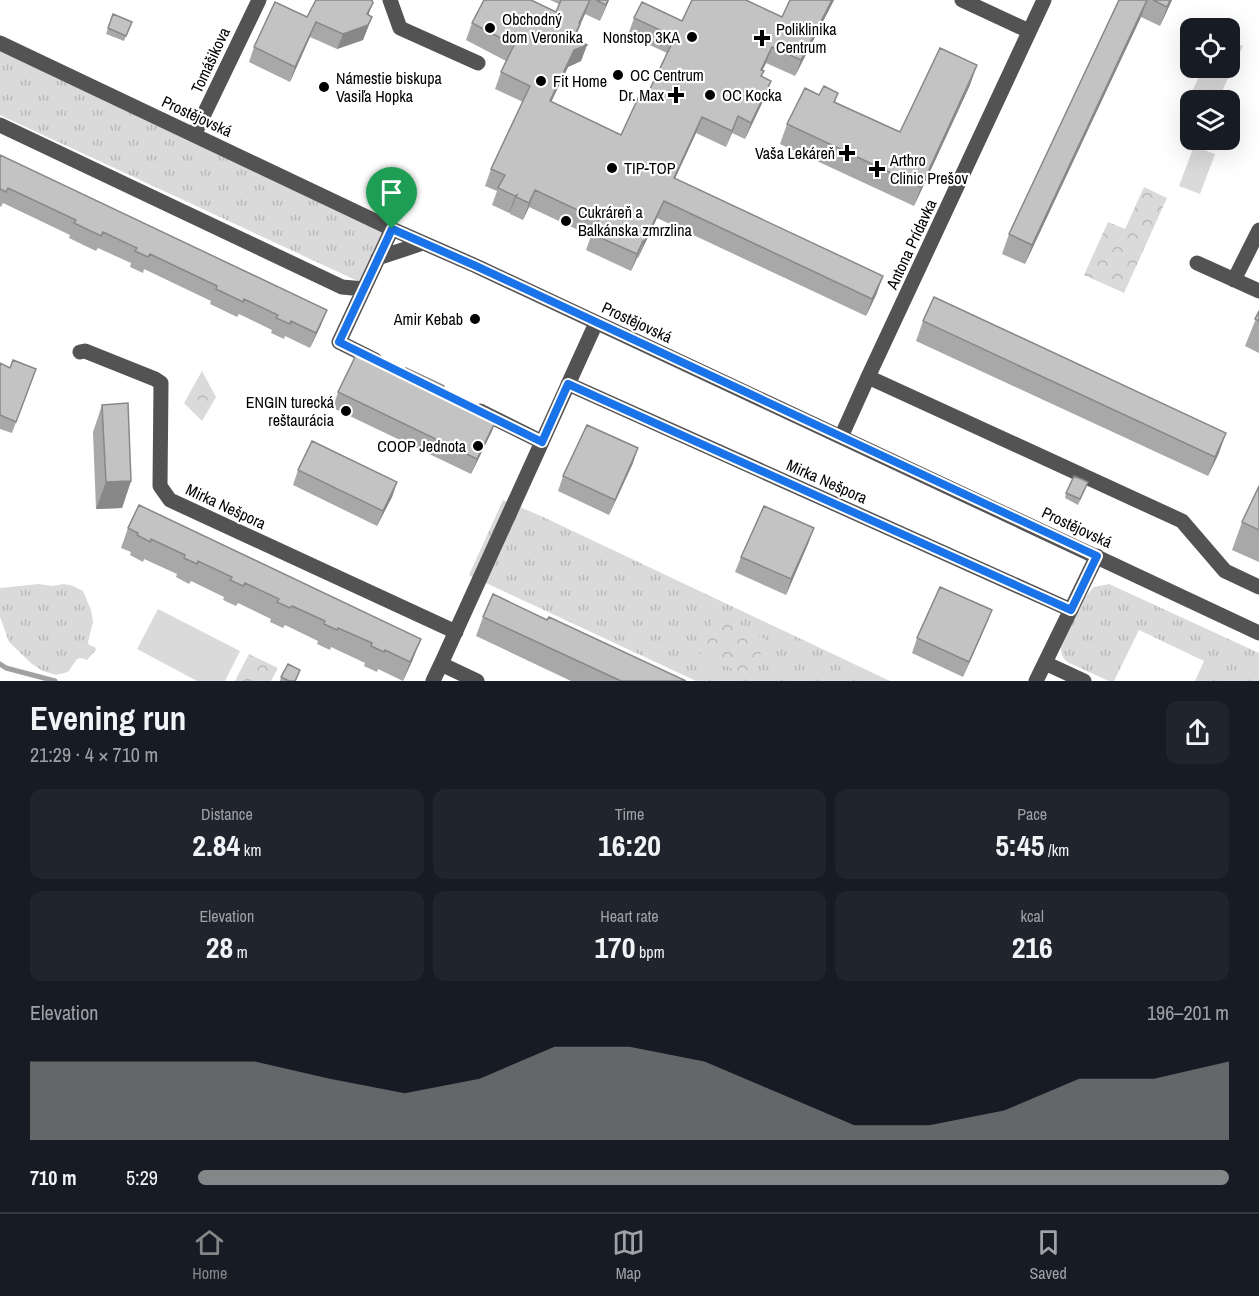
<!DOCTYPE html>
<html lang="en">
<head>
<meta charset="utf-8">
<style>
	body { margin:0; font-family:"Archivo Narrow",sans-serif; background:#20242c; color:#f1f3f6; height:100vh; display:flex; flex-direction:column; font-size:22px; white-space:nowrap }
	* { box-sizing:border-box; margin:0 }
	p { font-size:20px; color:#9ea1a6 }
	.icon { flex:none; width:33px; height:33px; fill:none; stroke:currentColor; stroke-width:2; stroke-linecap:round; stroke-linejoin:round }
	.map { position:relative; height:681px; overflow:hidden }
	.details { display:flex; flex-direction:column; background:#171b24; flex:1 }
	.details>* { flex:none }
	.controls { position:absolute; left:1180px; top:18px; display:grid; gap:12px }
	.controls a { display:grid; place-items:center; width:60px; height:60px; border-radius:12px; background:#171b24; box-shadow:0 6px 24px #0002; font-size:30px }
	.pin { position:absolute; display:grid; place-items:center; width:51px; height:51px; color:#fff; margin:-62px -26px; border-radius:50% 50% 50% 0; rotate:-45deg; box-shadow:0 0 6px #0007 }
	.pin .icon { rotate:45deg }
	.round { display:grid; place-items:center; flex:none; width:63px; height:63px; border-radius:12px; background:#20242c }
	.summary { display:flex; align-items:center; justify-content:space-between; height:102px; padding:0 30px }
	h1 { font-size:33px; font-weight:800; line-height:45px }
	.figures { display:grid; grid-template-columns:repeat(3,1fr); gap:9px; height:102px; padding:6px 30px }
	.figures div { display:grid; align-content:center; border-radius:12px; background:#20242c; text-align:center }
	.figures b { font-size:30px; font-weight:800 }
	.figures small { font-size:16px; font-weight:400 }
	.figures p { font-size:16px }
	.chart { height:168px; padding:12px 30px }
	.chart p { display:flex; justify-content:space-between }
	.chart svg { width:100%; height:108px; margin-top:6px; fill:#858687; opacity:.7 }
	ul { padding:0 30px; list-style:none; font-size:20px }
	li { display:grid; grid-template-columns:96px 72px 1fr; align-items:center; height:45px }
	li i { height:15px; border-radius:8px; background:#858687 }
	.tabs { display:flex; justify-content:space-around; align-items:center; height:84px; border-top:2px solid #363941; background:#171b24; font-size:16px; color:#9ea1a6 }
	.tabs a { display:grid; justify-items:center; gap:3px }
	.tabs .selected { color:#858687 }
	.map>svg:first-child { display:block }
</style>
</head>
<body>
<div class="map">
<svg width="1259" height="681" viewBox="0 0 1259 681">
	<defs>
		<pattern id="grass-tufts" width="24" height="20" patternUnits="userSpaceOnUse" patternTransform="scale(1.5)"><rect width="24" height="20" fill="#dadada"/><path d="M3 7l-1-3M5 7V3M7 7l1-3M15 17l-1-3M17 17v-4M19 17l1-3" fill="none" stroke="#b9b9b9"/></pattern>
		<pattern id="forest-crowns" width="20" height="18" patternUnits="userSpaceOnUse" patternTransform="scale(1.5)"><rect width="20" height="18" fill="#dadada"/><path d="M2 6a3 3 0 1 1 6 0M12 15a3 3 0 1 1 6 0" fill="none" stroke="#b9b9b9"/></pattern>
	</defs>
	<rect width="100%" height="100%" fill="#fff"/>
	<path fill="url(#grass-tufts)" d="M0 44 388 223 364 284 0 115Z
		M503 500 541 516 890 681H696L469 575Z
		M39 584 52 586 64 584 73 586 83 591 91 610 93 622 88 642 89 645 95 647 96 650 87 660 81 658 77 659 68 672 56 675 43 671 32 664 9 642 0 617V588Z
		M1109 584 1259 653V681H1195L1204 661 1139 630 1114 681H1109L1069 663C1063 659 1061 655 1061 647L1082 600 1094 587Z"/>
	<path fill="url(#forest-crowns)" d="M1144 187 1167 198 1124 293 1084 275 1108 222 1125 229Z
		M202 371 216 397 202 421 184 403Z
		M715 617 767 640 750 677 699 653Z
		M249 654 278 668 271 681H235Z"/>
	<path fill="#dadada" d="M1230 41 1243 46 1218 100H1196L1189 98 1203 68H1230Z
		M1194 146 1215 154 1200 194 1179 186Z
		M158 609 240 651 225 681H197L137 649Z"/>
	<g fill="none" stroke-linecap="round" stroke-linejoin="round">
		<path stroke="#a1a1a1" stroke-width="5" d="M0 664 6 668 55 681"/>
		<path stroke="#535353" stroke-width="15" d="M390 0 400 28 478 63
			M962 0 1029 31
			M0 43 392 229 476 266 1259 633
			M0 125 342 287 364 289
			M194 135 259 0
			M378 258 423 243
			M1197 263 1259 291
			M1234 280 1259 230
			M80 352 85 351 155 379 161 383 160 486 170 500 456 632
			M375 360 339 342 392 229
			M868 377 1182 521 1225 571 1259 587
			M568 384 1071 610
			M480 411 542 442
			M841 437 868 377 1044 0
			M1045 663 1084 681
			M433 681 441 664
			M477 681 441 664 596 323
			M1036 681 1097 556"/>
	</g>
	<path fill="#a8a8a8" d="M550 0H609L600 21 585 14 575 39 587 45 581 61 568 67 551 101 621 135 646 97 667 53 628 35 634 18 682 21 782 17 834 0 795 76 766 63 762 70V76L771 81 765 97 745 139 732 133 726 147 696 133 675 178 877 293 866 316 657 218 638 258H637L631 271 586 250 591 236 529 207 523 220 510 214V212L509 213 492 205 497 191 485 186 491 169 523 102 495 89 501 72 506 61 466 40 472 23 556 12 559 4Z
		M1119 0H1172L1160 26 1141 17 1025 264 1002 254 1009 234Z
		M373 3 368 15 372 17 363 40 337 49 310 37 290 82 249 62 254 47 307 17Z
		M113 14 132 22 124 41 106 34Z
		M970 85 914 206 780 144 787 124 819 95 838 93 835 102 900 132Z
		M0 155 321 325 310 348 285 336 284 339 271 333 272 330 239 314 237 317 210 304 211 301 144 269 143 273 130 267 131 263 98 248 96 251 69 238 70 235 3 203 1 207 0 206Z
		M1259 311V353L1245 346Z
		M923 321 1219 453 1208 476 916 341Z
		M0 363 10 368 36 369 12 433 0 429Z
		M442 390 492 431 471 474 333 408 338 392Z
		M102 405 131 481 122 508 96 509 93 432Z
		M633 463 609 515 558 491 563 476Z
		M298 470 397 482 392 497 377 526 293 485Z
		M1259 486V562L1232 550 1242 522Z
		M1086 488 1078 505 1065 498 1066 493Z
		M128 528 413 659 403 681 378 669 377 672 364 666 365 663 331 647 330 650 317 644 318 641 285 625 283 628 270 622 271 619 238 603 236 606 223 600 224 597 191 581 189 584 176 577 177 574 144 559 143 562 130 555 131 552 121 548Z
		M814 528 808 544 786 595 735 572 741 557Z
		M992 610 986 625 963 677 912 653 917 638Z
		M483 617 547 620 686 681H571L476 636Z
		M300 670 296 681H280L281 677Z"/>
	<path fill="#888" d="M590 0 585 14 572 39 579 23Z
		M608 0H609L600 21Z
		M832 0H834L795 76 801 60Z
		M1147 0 1141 17 1025 264 1032 245Z
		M1170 0H1172L1160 26 1167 7Z
		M373 3 367 18 372 17 363 40 337 49 343 34 367 14Z
		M316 22 310 37 290 82 295 67Z
		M587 45 581 61 568 67 544 117 550 101 574 50Z
		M772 47 766 63 755 86 761 70Z
		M977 65 970 85 914 206 921 187Z
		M771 81 765 97 745 139 751 123Z
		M738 116 732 133 726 147 732 131Z
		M702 117 696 133 668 194 674 178Z
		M535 190 529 207 523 220 529 203Z
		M517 195 510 212 509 213 515 196Z
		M664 201 657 218 638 258 644 242Z
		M643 241 637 258 631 271 637 254Z
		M883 276 877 293 866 316 872 299Z
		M327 310 321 325 310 348 316 333Z
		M498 416 492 431 471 474 477 459Z
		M1226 433 1219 453 1208 476 1215 457Z
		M638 448 633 463 609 515 615 500Z
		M131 481 122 508 96 509 106 482Z
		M397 482 392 497 377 526 383 511Z
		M814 528 808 544 786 595 791 579Z
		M992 610 986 625 963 677 969 662Z
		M421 639 413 659 403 681 410 662Z"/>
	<path fill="#c3c3c3" stroke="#888" stroke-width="1.5" d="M316 0H372L373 3 367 14 372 17 368 25 343 34 316 22 295 67 254 47 275 2 307 17Z
		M484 0H531L556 12 561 0H590L579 23 580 24 573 38 587 45 574 50 550 101 621 135 640 94 646 97 675 37 634 18 642 2 682 21 692 0H746L782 17 790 0H832L801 60 772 47 761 70 764 71 761 76 771 81 751 123 738 116 732 131 702 117 674 178 883 276 872 299 664 201 644 242 643 241 637 254 592 234 599 220 535 190 529 203 516 197 517 195 515 196 498 188 505 175 491 169 530 86 501 72 514 45 472 23Z
		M596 0H608L606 5Z
		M1119 0H1147L1032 245 1009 234Z
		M1153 0H1170L1167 7Z
		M113 14 132 22 126 36 108 28Z
		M940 48 977 65 921 187 787 124 805 88 819 95 824 86 838 93 834 102 900 132Z
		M0 155 327 310 316 333 291 321 290 324 276 318 278 315 244 299 243 302 216 289 217 286 150 254 148 257 135 251 137 248 103 232 101 236 74 223 76 220 8 188 6 192 0 189Z
		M934 297 1226 433 1215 457 923 321Z
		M1259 311V321L1255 319Z
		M359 349 404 371 406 368 440 384 444 386 442 389 498 416 477 459 338 392Z
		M13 360 36 369 16 422 0 415V363L10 368Z
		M128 403 131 481 106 482 102 405Z
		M587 425 638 448 615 500 563 476Z
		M312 441 397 482 383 511 298 470Z
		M1074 476 1088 482 1080 499 1066 493Z
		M1259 486V530L1242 522Z
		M139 505 421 639 410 662 385 650 384 652 371 646 372 643 338 628 337 630 324 624 325 621 292 606 290 608 277 602 279 599 245 583 243 586 230 580 232 577 198 561 197 564 184 558 185 555 151 539 150 542 137 535 138 533 128 528Z
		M764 506 814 528 791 579 741 557Z
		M940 587 992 610 969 662 917 638Z
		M493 594 547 620 549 617 686 681H621L483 617Z
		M288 664 300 670 295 681H289L281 677Z"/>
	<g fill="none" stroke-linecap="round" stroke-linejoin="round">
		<defs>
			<path id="route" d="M392 229 476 266 1097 556 1071 610 568 384 542 442 339 342Z"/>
		</defs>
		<use href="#route" stroke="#fff" stroke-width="12"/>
		<use href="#route" stroke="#1a73e8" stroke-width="8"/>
	</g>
	<g fill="#000" stroke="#fff" stroke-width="2">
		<circle cx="490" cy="28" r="6"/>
		<circle cx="692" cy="37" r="6"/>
		<path d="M759 29h6v6h6v6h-6v6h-6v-6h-6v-6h6z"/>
		<circle cx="618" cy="75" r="6"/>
		<circle cx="541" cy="81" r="6"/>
		<circle cx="324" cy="87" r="6"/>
		<path d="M673 86h6v6h6v6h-6v6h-6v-6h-6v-6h6z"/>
		<circle cx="710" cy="95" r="6"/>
		<path d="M844 144h6v6h6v6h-6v6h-6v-6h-6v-6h6z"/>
		<circle cx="612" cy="168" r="6"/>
		<path d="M874 160h6v6h6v6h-6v6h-6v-6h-6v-6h6z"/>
		<circle cx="566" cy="221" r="6"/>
		<circle cx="475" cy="319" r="6"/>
		<circle cx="346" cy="411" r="6"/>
		<circle cx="478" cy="446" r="6"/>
	</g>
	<g text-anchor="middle" stroke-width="4.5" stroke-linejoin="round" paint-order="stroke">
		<g font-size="16" fill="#000" stroke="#fff" text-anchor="start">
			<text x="502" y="25">Obchodný<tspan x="502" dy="18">dom Veronika</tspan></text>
			<text x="776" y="35">Poliklinika<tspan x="776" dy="18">Centrum</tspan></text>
			<text x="680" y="43" text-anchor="end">Nonstop 3KA</text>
			<text x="630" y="81">OC Centrum</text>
			<text x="336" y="84">Námestie biskupa<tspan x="336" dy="18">Vasiľa Hopka</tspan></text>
			<text x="553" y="87">Fit Home</text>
			<text x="664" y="101" text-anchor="end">Dr. Max</text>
			<text x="722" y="101">OC Kocka</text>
			<text x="835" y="159" text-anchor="end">Vaša Lekáreň</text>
			<text x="890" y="166">Arthro<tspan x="890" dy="18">Clinic Prešov</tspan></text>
			<text x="624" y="174">TIP-TOP</text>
			<text x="578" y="218">Cukráreň a<tspan x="578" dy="18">Balkánska zmrzlina</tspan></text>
			<text x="463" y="325" text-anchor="end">Amir Kebab</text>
			<text x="334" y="408" text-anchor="end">ENGIN turecká<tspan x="334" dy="18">reštaurácia</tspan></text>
			<text x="466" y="452" text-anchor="end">COOP Jednota</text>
		</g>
		<g font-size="16" fill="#000" stroke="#fff">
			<text transform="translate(210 60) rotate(-65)" y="6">Tomášikova</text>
			<text transform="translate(197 116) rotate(25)" y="6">Prostějovská</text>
			<text transform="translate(911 244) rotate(-65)" y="6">Antona Prídavka</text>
			<text transform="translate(637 322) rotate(25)" y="6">Prostějovská</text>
			<text transform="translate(827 481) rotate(24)" y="6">Mirka Nešpora</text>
			<text transform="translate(226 506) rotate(25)" y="6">Mirka Nešpora</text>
			<text transform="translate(1077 527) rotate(25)" y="6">Prostějovská</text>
		</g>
	</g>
</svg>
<div class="controls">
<a><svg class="icon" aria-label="locate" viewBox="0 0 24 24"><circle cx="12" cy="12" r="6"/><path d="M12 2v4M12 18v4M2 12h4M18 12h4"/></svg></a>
<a><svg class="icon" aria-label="layers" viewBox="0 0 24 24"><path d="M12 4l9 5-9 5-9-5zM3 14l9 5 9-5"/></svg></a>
</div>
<div class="pin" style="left:392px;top:229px;background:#1e9e55"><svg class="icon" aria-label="arrive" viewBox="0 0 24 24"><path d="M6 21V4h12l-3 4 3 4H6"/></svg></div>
</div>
<section class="details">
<div class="summary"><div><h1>Evening run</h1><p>21:29 · 4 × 710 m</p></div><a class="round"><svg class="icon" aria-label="share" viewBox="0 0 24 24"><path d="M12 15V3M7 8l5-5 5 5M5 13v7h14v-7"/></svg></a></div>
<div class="figures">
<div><p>Distance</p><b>2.84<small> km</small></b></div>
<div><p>Time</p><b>16:20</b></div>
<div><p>Pace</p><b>5:45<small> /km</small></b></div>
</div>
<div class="figures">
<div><p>Elevation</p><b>28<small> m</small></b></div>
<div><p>Heart rate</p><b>170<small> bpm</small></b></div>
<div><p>kcal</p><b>216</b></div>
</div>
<div class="chart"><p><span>Elevation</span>196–201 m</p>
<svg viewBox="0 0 160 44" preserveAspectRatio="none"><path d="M0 44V12L10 12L20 12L30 12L40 19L50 25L60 19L70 6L80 6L90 12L100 25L110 38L120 38L130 32L140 19L150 19L160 12V44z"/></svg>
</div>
<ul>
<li><b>710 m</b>5:29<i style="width:100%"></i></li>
</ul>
</section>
<nav class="tabs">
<a class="selected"><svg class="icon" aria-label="home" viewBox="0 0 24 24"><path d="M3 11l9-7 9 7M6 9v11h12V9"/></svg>Home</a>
<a><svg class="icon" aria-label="map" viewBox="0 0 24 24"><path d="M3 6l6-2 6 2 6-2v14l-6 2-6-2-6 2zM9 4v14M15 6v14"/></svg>Map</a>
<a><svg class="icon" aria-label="saved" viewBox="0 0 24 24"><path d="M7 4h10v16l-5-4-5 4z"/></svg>Saved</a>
</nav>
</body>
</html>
